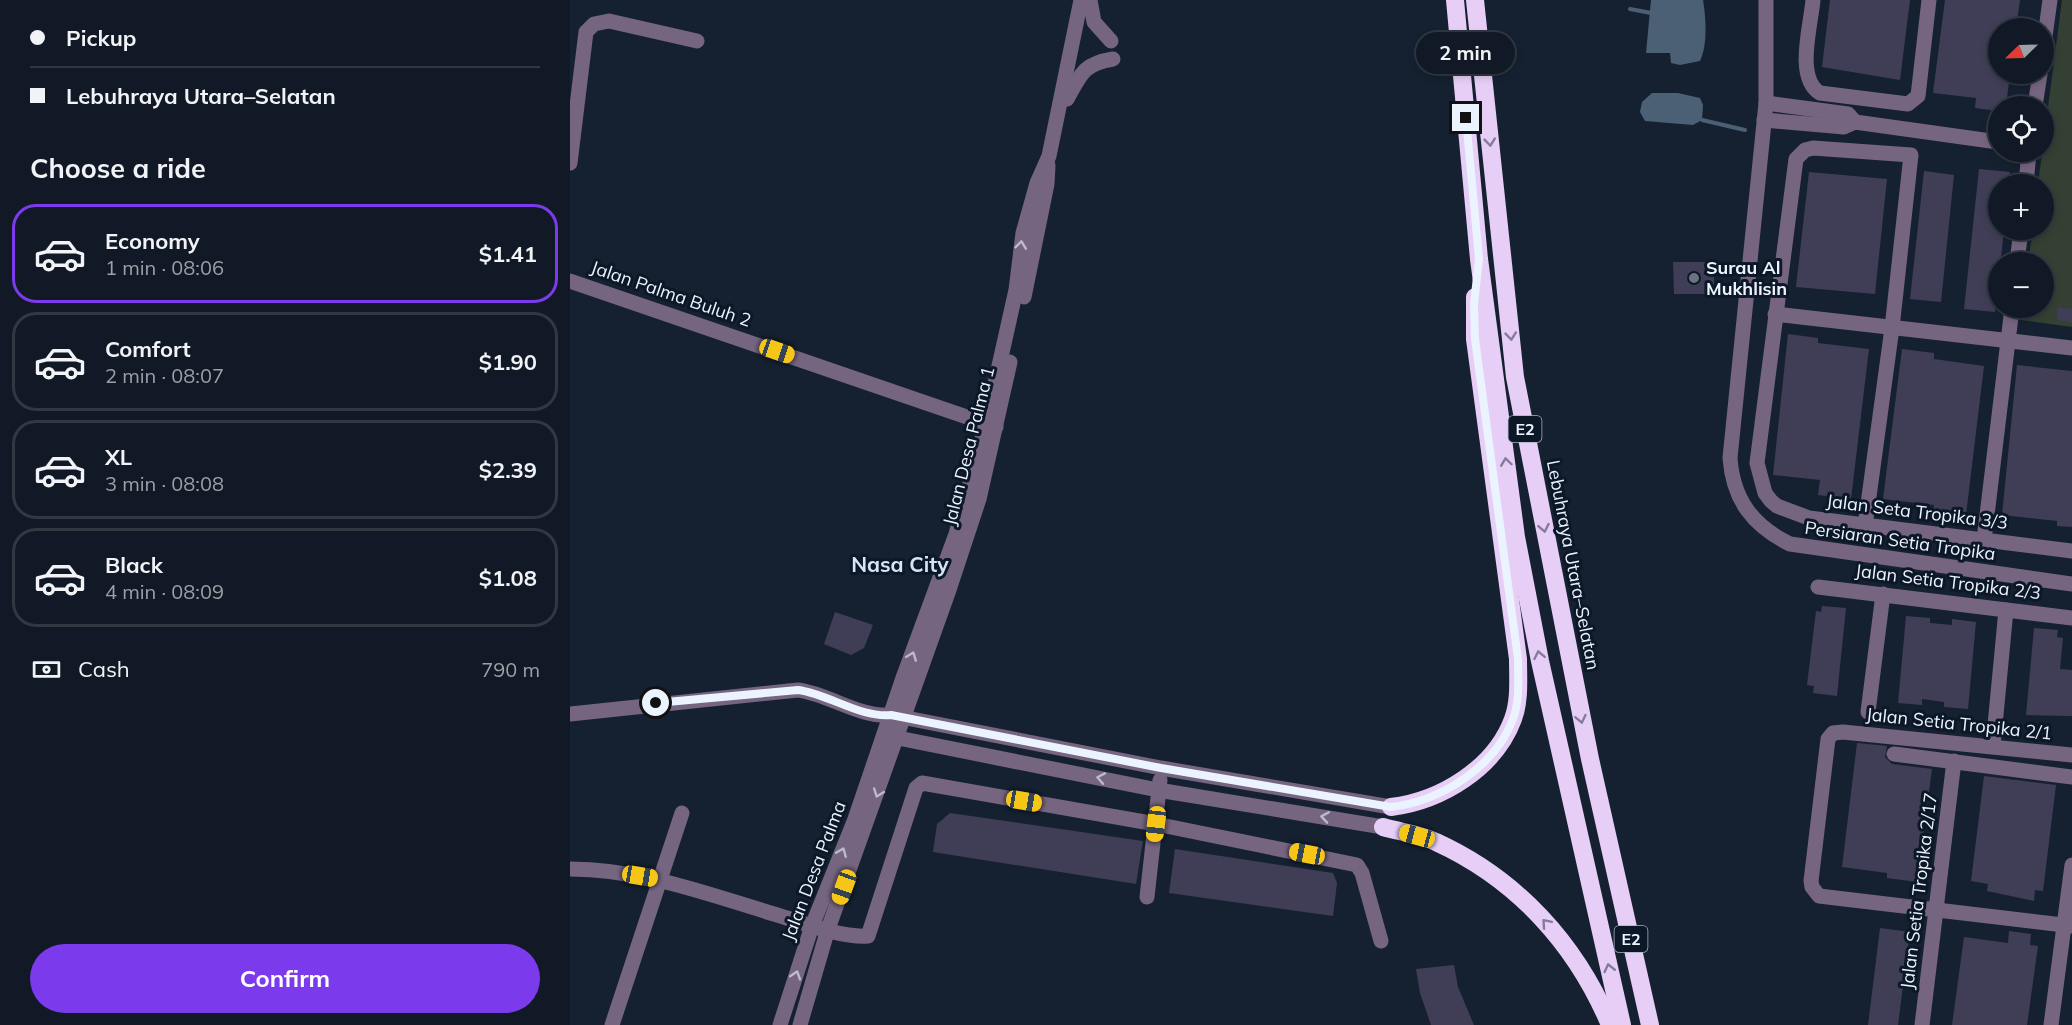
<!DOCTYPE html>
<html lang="en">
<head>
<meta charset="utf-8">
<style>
	:root { --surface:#101925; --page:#1e2632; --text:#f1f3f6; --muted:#9ca0a7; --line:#303842; --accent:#7c3aed }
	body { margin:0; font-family:Mulish,sans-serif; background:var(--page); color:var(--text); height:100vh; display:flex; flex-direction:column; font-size:22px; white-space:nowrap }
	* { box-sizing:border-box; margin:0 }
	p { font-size:20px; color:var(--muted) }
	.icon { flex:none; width:33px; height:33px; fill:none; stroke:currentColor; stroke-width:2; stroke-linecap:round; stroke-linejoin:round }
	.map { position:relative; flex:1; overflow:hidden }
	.drawer { display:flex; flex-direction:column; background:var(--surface); width:570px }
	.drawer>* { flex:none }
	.banner { display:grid; align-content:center; height:132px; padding:0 30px; background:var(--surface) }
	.needle { width:39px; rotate:247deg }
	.tools { position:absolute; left:1418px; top:18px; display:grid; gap:12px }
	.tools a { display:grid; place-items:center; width:66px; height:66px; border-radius:50%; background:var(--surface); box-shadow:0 3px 9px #0003,0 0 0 2px var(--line); font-size:30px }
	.end { position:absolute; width:27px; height:27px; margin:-14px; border:8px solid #ebf3fe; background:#111; box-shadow:0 0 0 3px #111 }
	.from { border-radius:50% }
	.bubble { position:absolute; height:42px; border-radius:21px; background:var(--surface); box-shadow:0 3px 9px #0003,0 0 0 2px var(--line); font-size:20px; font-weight:700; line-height:42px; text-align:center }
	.car { position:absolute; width:18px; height:36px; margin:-18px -9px; border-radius:8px; box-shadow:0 0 4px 2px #0007; background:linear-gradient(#f5c518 24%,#345 0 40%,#f5c518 0 76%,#345 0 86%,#f5c518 0) }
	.banner b { display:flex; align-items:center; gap:21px; height:57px; font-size:22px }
	.banner b+b { border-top:2px solid var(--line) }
	.banner i { width:15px; height:15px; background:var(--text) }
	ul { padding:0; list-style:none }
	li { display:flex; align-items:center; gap:18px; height:99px; margin:0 12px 9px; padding:0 18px; border:3px solid var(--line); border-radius:24px }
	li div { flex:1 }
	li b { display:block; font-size:22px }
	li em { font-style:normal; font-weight:700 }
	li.active { border-color:var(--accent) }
	li>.icon { width:54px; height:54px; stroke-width:1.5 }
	h2 { padding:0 30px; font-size:27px; line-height:72px }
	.pay { display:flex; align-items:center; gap:15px; height:66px; padding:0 30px; font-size:22px }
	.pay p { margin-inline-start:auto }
	.cta { display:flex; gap:12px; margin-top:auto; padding:12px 30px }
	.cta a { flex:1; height:69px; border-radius:36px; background:var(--accent); color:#fff; font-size:24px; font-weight:700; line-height:69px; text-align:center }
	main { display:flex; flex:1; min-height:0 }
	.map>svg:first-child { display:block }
	.green { fill:#334033 }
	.water { fill:#4b6074 }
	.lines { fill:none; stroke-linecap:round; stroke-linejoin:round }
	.stream { stroke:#4b6074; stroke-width:4 }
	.building { fill:#403e56 }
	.minor { stroke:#766580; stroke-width:15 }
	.highway { stroke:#e7cef6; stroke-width:18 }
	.oneway { stroke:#847c99 }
	.oneway2 { stroke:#bcbacc }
	.route { stroke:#ebf3fe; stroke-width:8 }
	.worship-dot { fill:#6b7280; stroke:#0c1827; stroke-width:2 }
	.labels { text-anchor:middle; stroke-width:6; stroke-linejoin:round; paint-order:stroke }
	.shield { fill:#0c1827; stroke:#a8b1be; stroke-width:1.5 }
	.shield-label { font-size:16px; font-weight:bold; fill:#ebf3fe }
	.poi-label { font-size:18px; font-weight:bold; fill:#ebf3fe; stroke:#0c1827; text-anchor:start }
	.street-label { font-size:18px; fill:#ebf3fe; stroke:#0c1827 }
	.quarter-label { font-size:21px; font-weight:bold; fill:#d4e5fa; stroke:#0c1827 }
</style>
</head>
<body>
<main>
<section class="drawer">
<div class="banner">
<b><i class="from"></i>Pickup</b>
<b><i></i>Lebuhraya Utara–Selatan</b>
</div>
<h2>Choose a ride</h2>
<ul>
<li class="active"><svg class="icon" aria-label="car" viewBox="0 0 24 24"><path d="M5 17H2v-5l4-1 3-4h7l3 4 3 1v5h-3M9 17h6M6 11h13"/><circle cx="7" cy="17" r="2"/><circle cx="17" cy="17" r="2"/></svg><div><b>Economy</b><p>1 min · 08:06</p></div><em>$1.41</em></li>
<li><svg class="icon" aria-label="car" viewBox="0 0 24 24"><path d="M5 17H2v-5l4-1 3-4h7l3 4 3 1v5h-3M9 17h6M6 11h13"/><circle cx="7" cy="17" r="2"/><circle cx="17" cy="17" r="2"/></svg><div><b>Comfort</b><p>2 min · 08:07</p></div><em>$1.90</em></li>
<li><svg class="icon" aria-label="car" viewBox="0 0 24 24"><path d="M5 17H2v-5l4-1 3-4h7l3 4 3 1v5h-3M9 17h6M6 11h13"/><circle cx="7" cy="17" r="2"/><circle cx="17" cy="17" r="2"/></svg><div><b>XL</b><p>3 min · 08:08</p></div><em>$2.39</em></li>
<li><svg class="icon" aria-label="car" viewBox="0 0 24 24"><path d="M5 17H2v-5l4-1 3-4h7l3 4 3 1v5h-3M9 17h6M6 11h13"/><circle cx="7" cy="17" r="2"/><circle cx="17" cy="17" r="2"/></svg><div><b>Black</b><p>4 min · 08:09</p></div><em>$1.08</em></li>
</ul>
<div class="pay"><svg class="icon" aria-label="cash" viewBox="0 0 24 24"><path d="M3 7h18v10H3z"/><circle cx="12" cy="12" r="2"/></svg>Cash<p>790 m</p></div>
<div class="cta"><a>Confirm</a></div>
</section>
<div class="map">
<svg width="1502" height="1025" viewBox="0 0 1502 1025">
	<rect width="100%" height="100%" fill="#152131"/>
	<polygon class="green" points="1492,0 1502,0 1502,327 1451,320 1453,308 1473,308 1473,262 1458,262 1463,230 1473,230 1473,184 1468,184"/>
	<g class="water">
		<path d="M1081,0H1133C1136,18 1138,45 1130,61L1110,65L1101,63L1100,53H1076Z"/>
		<polygon points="1082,93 1108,93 1130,98 1133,105 1132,120 1123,125 1075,121 1070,112 1072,102"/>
	</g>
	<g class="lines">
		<g class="stream">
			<polyline points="1060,9 1081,13"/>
			<polyline points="1132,120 1175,130"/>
		</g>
	</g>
	<g class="building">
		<polygon points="1260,0 1340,0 1330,80 1252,67"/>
		<polygon points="1375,0 1450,0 1446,28 1428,28 1428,74 1440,74 1436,106 1428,106 1428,111 1405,108 1406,98 1363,93"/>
		<polygon points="1409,169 1440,172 1438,184 1428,184 1428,230 1434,230 1425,312 1394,309"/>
		<polygon points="1354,171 1384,175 1371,302 1340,299"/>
		<polygon points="1239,172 1317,179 1305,294 1226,287"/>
		<polygon points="1103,262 1144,262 1144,294 1104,294"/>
		<polygon points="1488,307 1502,309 1502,322 1487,320"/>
		<polygon points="1218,334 1248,338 1248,343 1299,349 1281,499 1248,495 1250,480 1203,475"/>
		<polygon points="1332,349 1364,353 1364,359 1414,366 1396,515 1363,511 1364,505 1313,499"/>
		<polygon points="1447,365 1502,371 1502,527 1487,526 1487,521 1432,515"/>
		<polygon points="1252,606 1276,608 1267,696 1243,693 1244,686 1237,685 1246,611 1251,612"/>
		<polygon points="265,612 303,625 294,648 281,655 254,644"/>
		<polygon points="1336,616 1360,618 1360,623 1382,625 1382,619 1406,622 1398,709 1374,707 1374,702 1352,699 1352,705 1328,703"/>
		<polygon points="1464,628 1488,630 1487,637 1493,638 1490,669 1502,670 1502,716 1456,715"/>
		<polygon points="1287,743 1317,746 1315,757 1322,764 1362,769 1347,882 1317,878 1317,873 1272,867"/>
		<polygon points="1414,776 1486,785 1473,891 1465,890 1464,901 1417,891 1418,884 1401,881"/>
		<polygon points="380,813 573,841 566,884 363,852 367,824"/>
		<polygon points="605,849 763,873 767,883 763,916 599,893"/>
		<polygon points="1310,928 1340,932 1328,1025 1298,1025"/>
		<polygon points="1439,931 1461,934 1460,945 1468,946 1457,1025 1382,1025 1394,937 1438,943"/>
		<polygon points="884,965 888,987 904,1025 861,1025 850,993 846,969"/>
	</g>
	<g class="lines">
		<g class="minor">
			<polyline points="520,0 524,22 541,41"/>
			<path d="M1196,0V103L1160,458C1163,500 1183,526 1220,544L1502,584"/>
			<path d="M1243,0C1241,25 1225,78 1250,93L1338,104L1348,96L1359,0"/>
			<polyline points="1473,51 1480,0"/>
			<path d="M497,99C511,74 513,64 543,59"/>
			<polyline points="1196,103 1278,114 1285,122"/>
			<polyline points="1465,106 1470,74"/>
			<polyline points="1194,120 1274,127 1285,122 1428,142"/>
			<polyline points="0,163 16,32 24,24 39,21 127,41"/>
			<polyline points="1456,184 1459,152"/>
			<polyline points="1447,262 1451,230"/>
			<polyline points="0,281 426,427"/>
			<polyline points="454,297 477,184 478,165"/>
			<polyline points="1205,314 1502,348"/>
			<polyline points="1295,526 1322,328 1341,155 1243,148 1235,150 1226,159 1187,463 1195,493 1201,501 1207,506 1239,518 1502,551"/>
			<polyline points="1414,540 1442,308"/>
			<polyline points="1248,587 1502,618"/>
			<polyline points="1298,712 1313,594"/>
			<path d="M0,714L228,690C259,694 290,718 321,715L591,768L821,807"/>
			<polyline points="321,734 328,738 588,790 813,827"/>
			<polyline points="1423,746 1436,610"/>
			<polyline points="1324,754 1502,777"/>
			<polyline points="1502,755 1273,732 1263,733 1258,739 1241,881 1242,887 1249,896 1502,926"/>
			<path d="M0,869C71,869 138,894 204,914C231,922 271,938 298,936L346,788L352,783L586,824L787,865L792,873L811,941"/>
			<polyline points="577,897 590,780"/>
			<polyline points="42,1025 112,813"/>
			<polyline points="210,1025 242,926 285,819 334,675 386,534 416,424 446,290 453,233 467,183 479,156 511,0"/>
			<polyline points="230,1025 258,929 379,590 409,499 440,362"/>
			<polyline points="1352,1025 1384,761"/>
			<polyline points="1481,1025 1502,865"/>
		</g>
		<g class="highway">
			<polyline points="885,0 909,259 946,537 970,661 1052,1025"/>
			<polyline points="905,0 945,377 1020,759 1080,1025"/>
			<path d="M821,807C871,801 925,768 943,719C950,701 948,678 948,659L905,339V297"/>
			<path d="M813,827C830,832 850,834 866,842C947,879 1006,944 1040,1025"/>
		</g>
	</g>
	<defs><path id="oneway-chevron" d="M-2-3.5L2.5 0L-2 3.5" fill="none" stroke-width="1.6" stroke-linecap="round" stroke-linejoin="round" transform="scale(1.5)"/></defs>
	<g class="oneway">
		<use href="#oneway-chevron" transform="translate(920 142) rotate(84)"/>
		<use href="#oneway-chevron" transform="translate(941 336) rotate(84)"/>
		<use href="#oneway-chevron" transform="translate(936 462) rotate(-98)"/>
		<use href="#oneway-chevron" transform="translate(974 528) rotate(79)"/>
		<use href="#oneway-chevron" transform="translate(969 655) rotate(-101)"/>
		<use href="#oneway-chevron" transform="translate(1011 719) rotate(78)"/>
		<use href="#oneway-chevron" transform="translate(976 923) rotate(-131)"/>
		<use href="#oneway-chevron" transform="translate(1039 968) rotate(-103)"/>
	</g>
	<g class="oneway2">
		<use href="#oneway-chevron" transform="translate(451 245) rotate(-83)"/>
		<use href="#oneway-chevron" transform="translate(342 656) rotate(-69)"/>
		<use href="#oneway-chevron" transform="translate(531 778) rotate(-169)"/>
		<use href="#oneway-chevron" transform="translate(308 793) rotate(110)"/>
		<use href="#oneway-chevron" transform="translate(755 817) rotate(-171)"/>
		<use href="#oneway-chevron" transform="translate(272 852) rotate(-68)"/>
		<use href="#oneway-chevron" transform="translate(226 975) rotate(-72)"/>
	</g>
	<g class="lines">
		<path class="route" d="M86,703L228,690C259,694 290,718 321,715L591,768L821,807C871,801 925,767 943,719C950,701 948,679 948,659L905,339L904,304L909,259L896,118"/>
	</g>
	<circle class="worship-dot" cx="1124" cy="278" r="6"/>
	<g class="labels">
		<g class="shield">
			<rect x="938.5" y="416" width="33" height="26" rx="4.5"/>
			<rect x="1044.5" y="926" width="33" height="26" rx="4.5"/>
		</g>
		<g class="shield-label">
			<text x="955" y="435">E2</text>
			<text x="1061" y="945">E2</text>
		</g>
		<g class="poi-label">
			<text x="1136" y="274">Surau Al<tspan x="1136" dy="21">Mukhlisin</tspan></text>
		</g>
		<g class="street-label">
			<text transform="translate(101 294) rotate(19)" y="6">Jalan Palma Buluh 2</text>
			<text transform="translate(399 446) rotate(-76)" y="6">Jalan Desa Palma 1</text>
			<text transform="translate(1347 512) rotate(7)" y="6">Jalan Seta Tropika 3/3</text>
			<text transform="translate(1330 541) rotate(8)" y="6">Persiaran Setia Tropika</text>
			<text transform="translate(1003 565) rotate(79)" y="6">Lebuhraya Utara–Selatan</text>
			<text transform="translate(1378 582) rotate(7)" y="6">Jalan Setia Tropika 2/3</text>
			<text transform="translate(1389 724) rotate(6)" y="6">Jalan Setia Tropika 2/1</text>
			<text transform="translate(244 871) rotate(-69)" y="6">Jalan Desa Palma</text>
			<text transform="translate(1349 891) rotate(-83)" y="6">Jalan Setia Tropika 2/17</text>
		</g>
		<g class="quarter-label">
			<text x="330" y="572">Nasa City</text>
		</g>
	</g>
</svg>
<div class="tools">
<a><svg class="needle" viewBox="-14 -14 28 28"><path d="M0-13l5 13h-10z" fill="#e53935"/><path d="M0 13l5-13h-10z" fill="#9ca0a7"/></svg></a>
<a><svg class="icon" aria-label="locate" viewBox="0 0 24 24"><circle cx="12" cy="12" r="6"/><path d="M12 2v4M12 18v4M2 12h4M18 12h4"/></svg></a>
<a>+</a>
<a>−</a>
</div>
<i class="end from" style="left:86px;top:703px"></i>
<i class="end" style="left:896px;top:118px"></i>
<div class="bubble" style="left:846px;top:32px;width:99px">2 min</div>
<i class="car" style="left:207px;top:351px;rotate:109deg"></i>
<i class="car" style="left:454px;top:801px;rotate:100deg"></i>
<i class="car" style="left:586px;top:824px;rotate:187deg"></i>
<i class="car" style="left:847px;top:836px;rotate:285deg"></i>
<i class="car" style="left:737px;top:854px;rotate:281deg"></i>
<i class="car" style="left:70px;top:876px;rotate:100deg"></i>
<i class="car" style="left:274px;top:887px;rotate:200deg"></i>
</div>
</main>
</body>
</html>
